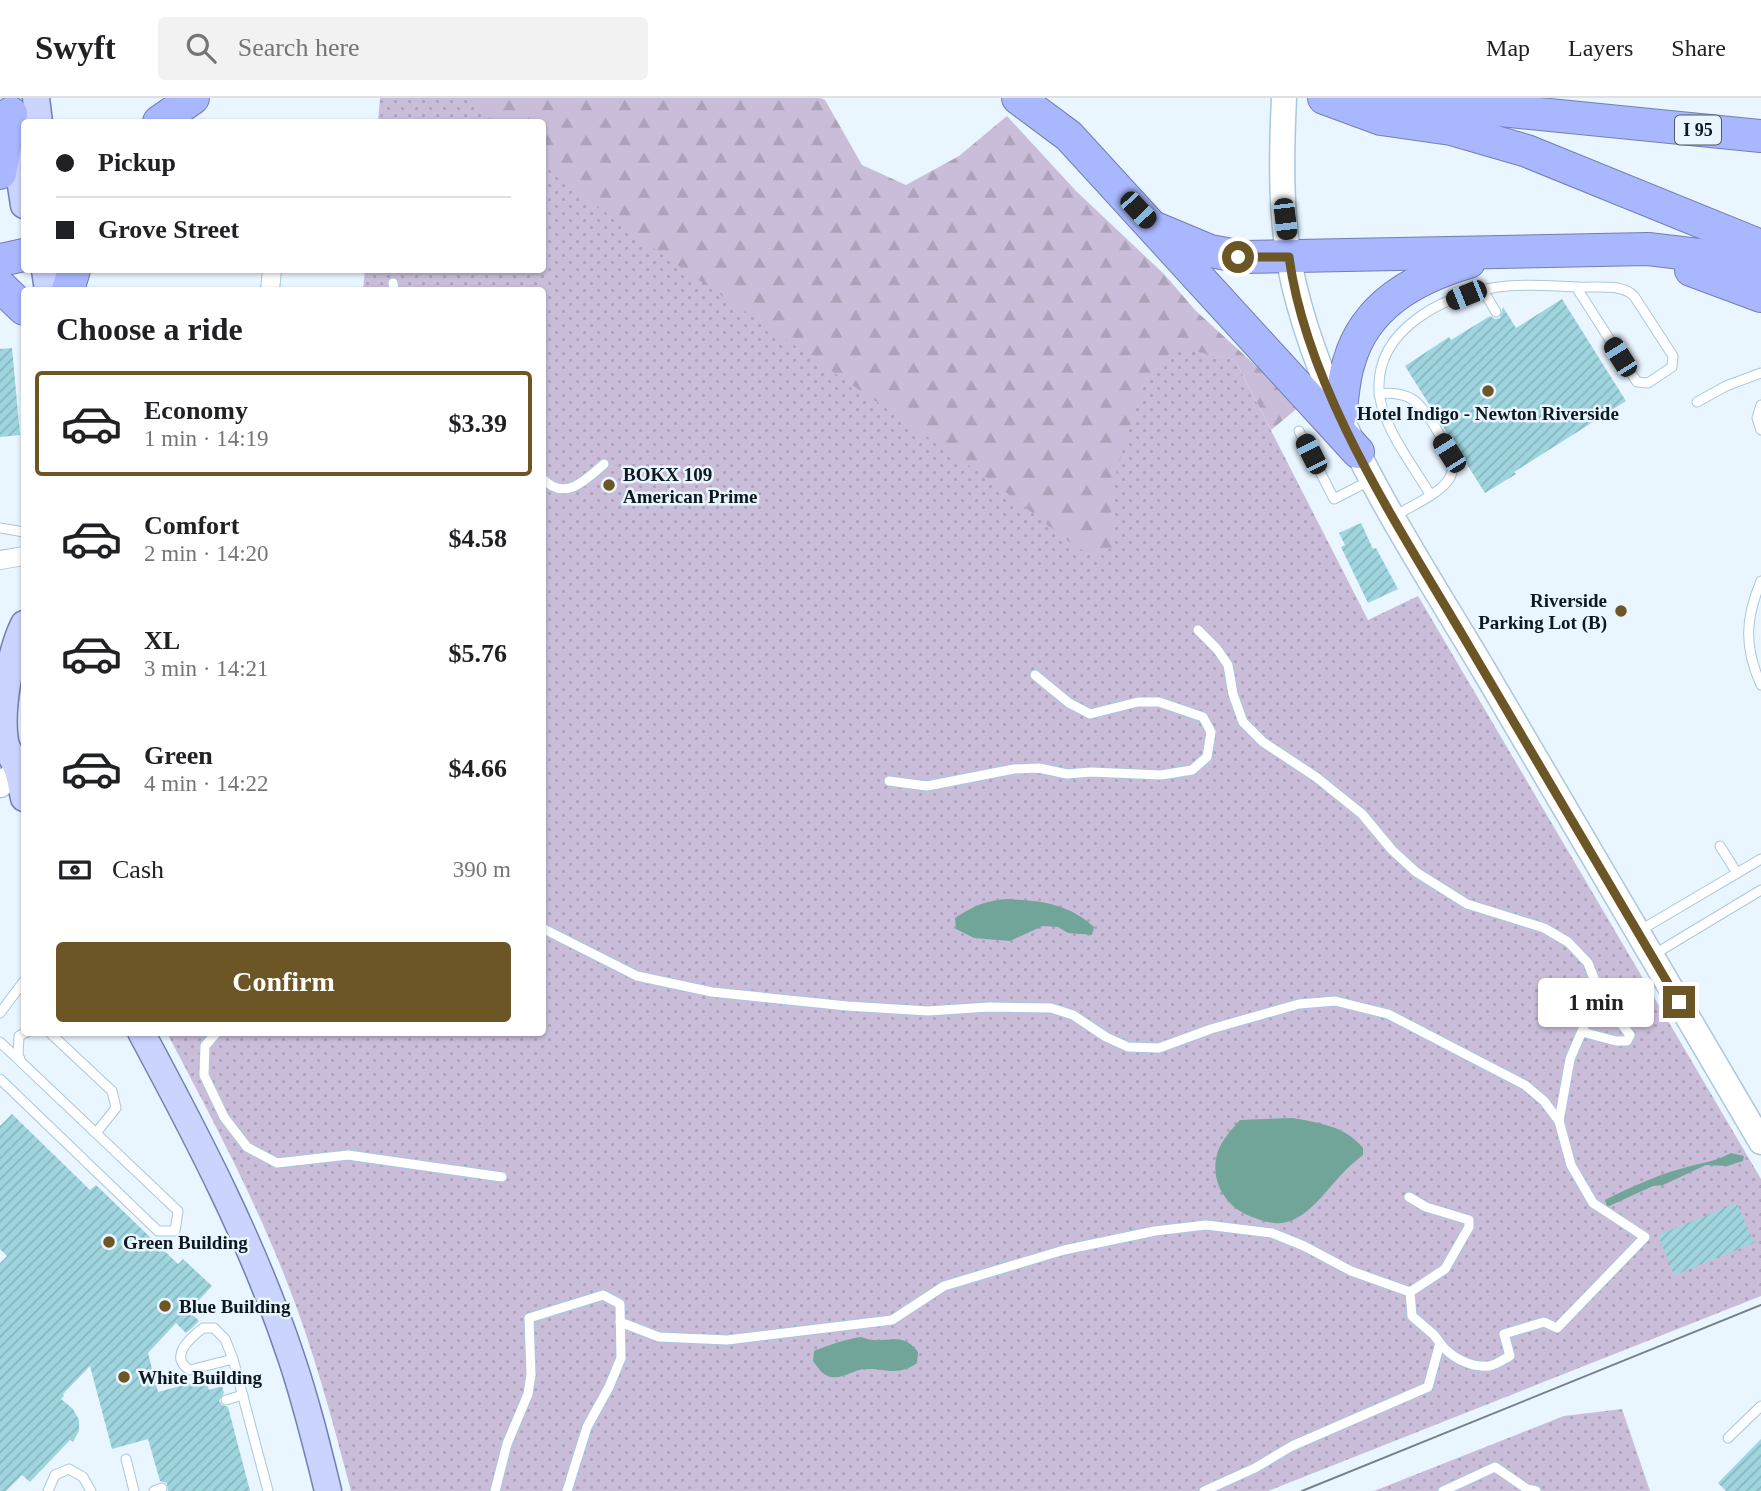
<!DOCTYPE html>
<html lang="en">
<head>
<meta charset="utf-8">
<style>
	:root { --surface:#fff; --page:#f2f2f2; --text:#202124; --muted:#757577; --line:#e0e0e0; --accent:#6c5625 }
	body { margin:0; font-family:"Times New Roman",serif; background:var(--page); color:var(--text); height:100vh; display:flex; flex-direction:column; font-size:26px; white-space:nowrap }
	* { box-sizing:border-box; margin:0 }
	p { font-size:23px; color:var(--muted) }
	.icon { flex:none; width:38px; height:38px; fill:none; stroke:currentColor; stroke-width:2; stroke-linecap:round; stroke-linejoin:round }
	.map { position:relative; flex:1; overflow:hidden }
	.side { position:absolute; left:21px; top:189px; width:525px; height:749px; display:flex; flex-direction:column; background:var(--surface); border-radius:7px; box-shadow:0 2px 5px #0004 }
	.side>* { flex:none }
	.guide { position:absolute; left:21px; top:21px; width:525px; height:154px; border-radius:7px; box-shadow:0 2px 5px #0004; display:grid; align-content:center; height:154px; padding:0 35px; background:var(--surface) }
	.end { position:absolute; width:32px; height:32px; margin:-16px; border:9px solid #6c5625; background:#fff; box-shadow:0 0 0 4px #fff }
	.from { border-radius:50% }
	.bubble { position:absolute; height:49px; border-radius:7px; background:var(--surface); box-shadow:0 2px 5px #0004; font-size:23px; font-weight:700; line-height:49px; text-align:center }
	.car { position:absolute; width:21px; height:42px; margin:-21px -10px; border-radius:9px; box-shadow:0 0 5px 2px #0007; background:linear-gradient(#222 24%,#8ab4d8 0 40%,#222 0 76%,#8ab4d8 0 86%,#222 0) }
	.guide b { display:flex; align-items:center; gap:24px; height:66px; font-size:26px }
	.guide b+b { border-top:2px solid var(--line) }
	.guide i { width:18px; height:18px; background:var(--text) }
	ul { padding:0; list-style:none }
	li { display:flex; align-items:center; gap:21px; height:105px; margin:0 14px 10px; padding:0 21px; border:4px solid transparent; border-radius:7px }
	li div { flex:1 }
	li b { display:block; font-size:26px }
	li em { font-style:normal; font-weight:700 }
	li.selected { border-color:var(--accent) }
	li>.icon { width:63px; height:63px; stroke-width:1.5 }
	h2 { padding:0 35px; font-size:32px; line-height:84px }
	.pay { display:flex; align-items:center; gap:18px; height:77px; padding:0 35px; font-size:26px }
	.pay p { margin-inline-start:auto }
	.cta { display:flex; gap:14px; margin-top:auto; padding:14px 35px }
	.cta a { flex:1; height:80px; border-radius:7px; background:var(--accent); color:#fff; font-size:28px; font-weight:700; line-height:80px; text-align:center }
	header { display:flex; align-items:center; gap:42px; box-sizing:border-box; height:98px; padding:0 35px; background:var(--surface); border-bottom:2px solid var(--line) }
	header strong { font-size:33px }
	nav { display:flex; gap:38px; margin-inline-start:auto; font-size:24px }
	.search { width:490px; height:63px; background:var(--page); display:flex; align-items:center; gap:18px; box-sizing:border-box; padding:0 24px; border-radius:7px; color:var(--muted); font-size:26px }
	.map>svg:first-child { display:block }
	.green { fill:url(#green-dots) }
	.forest { fill:url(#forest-firs) }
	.water { fill:#71a59a }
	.building { fill:url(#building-hatch) }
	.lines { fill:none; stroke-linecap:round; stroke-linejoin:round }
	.lane-casing { stroke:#a9c7df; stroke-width:11 }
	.street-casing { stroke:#a9c7df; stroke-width:20 }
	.secondary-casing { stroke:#a9c7df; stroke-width:27 }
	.primary-casing { stroke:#727fb0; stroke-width:29 }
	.highway-casing { stroke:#727fb0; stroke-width:34 }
	.lane { stroke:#fff; stroke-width:9 }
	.street { stroke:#fff; stroke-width:18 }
	.secondary { stroke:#fff; stroke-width:24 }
	.primary { stroke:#cbd4fe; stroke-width:26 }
	.highway { stroke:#a8b7fe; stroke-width:32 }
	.tram { stroke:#76818a; stroke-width:2 }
	.route { stroke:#6c5625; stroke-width:9 }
	.poi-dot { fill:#6c5625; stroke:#e9f5ff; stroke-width:2.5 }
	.labels { text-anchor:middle; stroke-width:5; stroke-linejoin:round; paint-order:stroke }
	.shield { fill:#e9f5ff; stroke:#4f5a63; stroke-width:2 }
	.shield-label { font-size:18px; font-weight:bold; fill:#0d1820 }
	.poi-label { font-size:19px; font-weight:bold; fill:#0d1820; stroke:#e9f5ff; text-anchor:start }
</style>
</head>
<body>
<header>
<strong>Swyft</strong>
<div class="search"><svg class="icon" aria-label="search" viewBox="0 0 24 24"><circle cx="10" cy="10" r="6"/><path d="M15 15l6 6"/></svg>Search here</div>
<nav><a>Map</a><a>Layers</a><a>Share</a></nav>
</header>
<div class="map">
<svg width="1761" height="1393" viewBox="0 0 1761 1393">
	<defs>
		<pattern id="green-dots" width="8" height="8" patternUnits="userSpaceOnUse" patternTransform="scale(1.75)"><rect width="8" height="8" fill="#cabdd9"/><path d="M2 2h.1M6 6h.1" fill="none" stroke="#aca2ba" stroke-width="1.8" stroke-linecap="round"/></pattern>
		<pattern id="forest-firs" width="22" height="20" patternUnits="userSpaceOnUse" patternTransform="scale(1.75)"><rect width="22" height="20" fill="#cabdd9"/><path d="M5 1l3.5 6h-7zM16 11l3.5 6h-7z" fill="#aca2ba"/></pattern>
		<pattern id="building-hatch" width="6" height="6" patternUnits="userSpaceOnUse" patternTransform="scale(1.75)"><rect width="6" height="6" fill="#9fd5df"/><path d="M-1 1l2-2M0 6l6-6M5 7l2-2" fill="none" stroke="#88b6bf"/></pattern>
	</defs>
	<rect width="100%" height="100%" fill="#e9f5ff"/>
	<g class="green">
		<path d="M380,0H595L1175,248L1235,262L1368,522L1418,498L1761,1081V1198L1268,1393H351C332,1321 313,1249 285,1179C252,1095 209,1015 167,935L542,934V192H363L365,172H542V24H378Z"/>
		<polygon points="1622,1311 1650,1393 1374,1393 1564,1318"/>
	</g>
	<polygon class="forest" points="469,0 820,0 825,2 862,67 906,87 959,58 1007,18 1076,93 1165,177 1195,212 1300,308 1271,332 1235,262 1175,249 1142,289 1111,392 1112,450 1095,457 1077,450 993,384 661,156 543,67 542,24 488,24"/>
	<g class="water">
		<path d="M1006,801C1041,803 1067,805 1094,829L1092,837L1068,835L1058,829L1043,828L1010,843L974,840L956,831L955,820C974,808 984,803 1006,801Z"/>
		<path d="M1293,1020C1320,1025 1345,1028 1363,1050V1057C1356,1063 1349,1068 1343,1075C1327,1091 1310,1118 1287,1124C1276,1127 1265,1124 1255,1120C1227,1112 1208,1083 1218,1053C1222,1042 1232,1031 1240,1022Z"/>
		<path d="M1731,1055L1744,1058L1743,1063L1727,1068L1706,1067L1663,1087L1653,1088L1607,1109L1605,1102C1629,1090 1655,1078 1680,1071C1699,1065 1715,1064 1731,1055Z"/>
		<path d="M861,1239C885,1249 900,1230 918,1254L917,1265C897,1279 887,1270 865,1271C851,1272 841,1283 828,1278C822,1276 817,1269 813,1263L814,1253C829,1247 846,1241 861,1239Z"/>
	</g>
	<g class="building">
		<polygon points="1562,201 1626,303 1514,374 1516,376 1485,395 1405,268 1449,239 1451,242 1490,218 1495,221 1500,220 1503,209 1516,230"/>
		<polygon points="12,250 20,337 0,339 0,251"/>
		<polygon points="1361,425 1373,451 1376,450 1398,491 1368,505 1341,449 1345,447 1339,435"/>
		<polygon points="12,1016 90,1092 96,1087 178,1166 183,1161 212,1188 189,1213 199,1223 192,1230 186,1235 176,1225 148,1255 158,1294 206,1281 209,1292 222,1288 224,1295 219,1303 222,1307 228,1309 250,1393 168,1393 167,1385 160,1383 148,1341 112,1351 90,1268 63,1296 64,1298 61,1301 73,1311 79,1322 79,1333 73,1344 70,1342 30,1384 22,1377 6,1393 0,1393 0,1165 7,1158 0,1151 0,1028"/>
		<polygon points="1737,1105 1754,1145 1674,1177 1658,1137"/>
		<polygon points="1761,1341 1761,1393 1726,1393 1718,1385"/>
	</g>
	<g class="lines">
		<defs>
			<g id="lane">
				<polyline points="393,185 394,192"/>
				<polyline points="1483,192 1496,214"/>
				<path d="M1379,296C1391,294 1407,296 1416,304C1426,312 1447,347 1451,360C1453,367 1453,375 1449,381C1441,395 1408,410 1394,418"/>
				<polyline points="1697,304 1726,288 1761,275"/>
				<polyline points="1761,307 1757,320 1761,332"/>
				<polyline points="1299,333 1334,401 1371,382"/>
				<path d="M542,380C565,405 586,381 604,366"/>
				<path d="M1430,396C1412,366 1380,326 1379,291C1377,232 1441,199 1492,190C1520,185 1550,188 1578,189C1595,190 1622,185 1634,198L1673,258L1672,269L1648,285L1637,284L1576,189"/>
				<polyline points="0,430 24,434"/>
				<path d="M1761,483C1745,521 1744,549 1761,587"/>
				<polyline points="1198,532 1217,551 1228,567 1233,596 1243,624 1263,644 1316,679 1362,716 1392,752 1416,774 1467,806 1544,830 1568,844 1588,865 1595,883 1591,912 1570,961 1559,1023"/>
				<polyline points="889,683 927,688 1014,671 1039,670 1067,676 1091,674 1161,677 1192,672 1207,659 1211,634 1203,619 1159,604 1138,604 1090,616 1069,605 1035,577"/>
				<polyline points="1720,748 1737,775"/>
				<path d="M542,830L637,878L712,894L847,908L928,913L989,909L1051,910L1073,917L1106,939L1128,949L1159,950L1211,931L1299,906L1335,903L1388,916L1525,987L1544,1003L1559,1023L1571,1067L1593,1105L1645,1139L1557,1230L1544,1224L1504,1236L1510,1258C1504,1261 1496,1267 1489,1268C1471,1270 1450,1259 1440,1245"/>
				<polyline points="1639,833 1761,761"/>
				<polyline points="1653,857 1761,792"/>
				<polyline points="0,915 24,883"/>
				<polyline points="49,934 112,993 116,1010 96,1035"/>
				<polyline points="217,934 205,948 204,977 224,1019 247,1049 277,1065 348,1057 502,1079"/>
				<polyline points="1582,934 1616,943 1627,943 1630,937 1609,909 1596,885"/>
				<polyline points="0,944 178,1113 175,1133 158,1133 0,981"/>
				<polyline points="20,961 18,957 19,938 27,934"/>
				<polyline points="1409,1099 1426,1109 1469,1122 1469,1129 1445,1171 1410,1194"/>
				<polyline points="620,1224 659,1239 727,1242 892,1222 944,1188 1064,1152 1155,1133 1206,1127 1272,1135 1304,1148 1351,1173 1410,1194 1412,1218 1434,1237 1440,1245 1428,1289 1292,1348 1255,1370 1204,1393"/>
				<path d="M233,1261L190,1272C168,1259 190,1240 203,1230H214L225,1241L233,1261L268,1393"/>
				<polyline points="226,1302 243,1297"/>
				<polyline points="1728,1340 1761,1308"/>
				<polyline points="126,1361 134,1393"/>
				<polyline points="48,1393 55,1377 69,1371 83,1379 91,1393"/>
				<polyline points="154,1393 162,1390"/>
				<polyline points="495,1393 507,1346 528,1296 531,1277 529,1220 603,1197 620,1206 621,1260 609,1289 587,1329 567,1393"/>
				<polyline points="1443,1393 1495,1369 1527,1391 1536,1393"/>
			</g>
			<g id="street">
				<polyline points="270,192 272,172"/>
				<polyline points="0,462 24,458"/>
			</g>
			<g id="secondary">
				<path d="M1284,0C1281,62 1280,126 1294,187C1328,328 1412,451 1485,574C1577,731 1669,887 1761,1044"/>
				<polyline points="0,687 18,673"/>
			</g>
			<g id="primary">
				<polyline points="36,0 39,24"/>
				<polyline points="12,29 24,107"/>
				<polyline points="45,172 48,192"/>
				<path d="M24,526C10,554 0,613 5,643C7,654 15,663 18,673C21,682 22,691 24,700"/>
				<path d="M141,934C198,1040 253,1145 291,1259C306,1303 317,1348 328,1393"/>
			</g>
			<g id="highway">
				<polyline points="1018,0 1069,38 1358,354"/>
				<polyline points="1324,0 1381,21 1451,31 1527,53 1761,148"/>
				<polyline points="1379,0 1761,38"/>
				<polyline points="159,24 193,0"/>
				<polyline points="0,75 11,15"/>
				<polyline points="1155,130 1210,153 1243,159 1648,151 1707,158 1761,172"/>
				<polyline points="0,162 24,157"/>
				<polyline points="1691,172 1761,198"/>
				<polyline points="0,188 24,211"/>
				<polyline points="68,192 74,172"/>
				<path d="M1340,318C1343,300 1343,281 1349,264C1365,207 1415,180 1469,164"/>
			</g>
		</defs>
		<use href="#lane" class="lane-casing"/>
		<use href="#street" class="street-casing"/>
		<use href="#secondary" class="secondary-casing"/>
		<use href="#primary" class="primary-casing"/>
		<use href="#highway" class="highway-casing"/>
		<use href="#lane" class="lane"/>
		<use href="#street" class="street"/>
		<use href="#secondary" class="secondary"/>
		<use href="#primary" class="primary"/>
		<use href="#highway" class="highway"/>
		<polyline class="tram" points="1302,1393 1761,1207"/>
	</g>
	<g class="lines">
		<path class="route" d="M1238,159H1289C1307,292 1399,429 1466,543C1537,663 1608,784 1679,904"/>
	</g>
	<g class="poi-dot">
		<circle cx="1488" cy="293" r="7"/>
		<circle cx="609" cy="387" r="7"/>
		<circle cx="1621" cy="513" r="7"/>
		<circle cx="109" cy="1144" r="7"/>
		<circle cx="165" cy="1208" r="7"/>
		<circle cx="124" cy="1279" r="7"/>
	</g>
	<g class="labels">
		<rect class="shield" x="1675" y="17.5" width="46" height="29" rx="5"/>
		<g class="shield-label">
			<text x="1698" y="38">I 95</text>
		</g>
		<g class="poi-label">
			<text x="1488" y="322" text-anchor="middle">Hotel Indigo - Newton Riverside</text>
			<text x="623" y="383">BOKX 109<tspan x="623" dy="22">American Prime</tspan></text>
			<text x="1607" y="509" text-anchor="end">Riverside<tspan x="1607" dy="22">Parking Lot (B)</tspan></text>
			<text x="123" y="1151">Green Building</text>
			<text x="179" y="1215">Blue Building</text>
			<text x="138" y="1286">White Building</text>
		</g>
	</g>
</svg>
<i class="end from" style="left:1238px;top:159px"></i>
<i class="end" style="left:1679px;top:904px"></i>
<div class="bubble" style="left:1538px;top:880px;width:116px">1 min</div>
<i class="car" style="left:1138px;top:112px;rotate:137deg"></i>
<i class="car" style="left:1285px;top:121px;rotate:173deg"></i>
<i class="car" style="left:1466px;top:197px;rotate:248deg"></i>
<i class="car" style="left:1620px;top:259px;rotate:328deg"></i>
<i class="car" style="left:1449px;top:355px;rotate:328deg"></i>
<i class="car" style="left:1311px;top:356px;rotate:333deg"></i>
<div class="guide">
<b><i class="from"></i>Pickup</b>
<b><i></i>Grove Street</b>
</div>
<section class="side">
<h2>Choose a ride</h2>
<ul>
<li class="selected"><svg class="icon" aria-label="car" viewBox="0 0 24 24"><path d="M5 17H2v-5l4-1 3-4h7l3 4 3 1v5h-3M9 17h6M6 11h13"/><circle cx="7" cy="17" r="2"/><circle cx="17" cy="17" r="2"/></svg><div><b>Economy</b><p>1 min · 14:19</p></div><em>$3.39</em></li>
<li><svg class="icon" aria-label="car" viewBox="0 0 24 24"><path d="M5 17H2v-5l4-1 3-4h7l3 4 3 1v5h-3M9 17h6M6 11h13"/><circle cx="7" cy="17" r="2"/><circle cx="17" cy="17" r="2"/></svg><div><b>Comfort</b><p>2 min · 14:20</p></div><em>$4.58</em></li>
<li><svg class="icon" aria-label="car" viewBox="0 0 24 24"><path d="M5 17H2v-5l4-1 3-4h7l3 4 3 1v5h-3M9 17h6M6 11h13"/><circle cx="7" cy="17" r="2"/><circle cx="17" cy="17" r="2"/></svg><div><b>XL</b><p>3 min · 14:21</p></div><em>$5.76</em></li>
<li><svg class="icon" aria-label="car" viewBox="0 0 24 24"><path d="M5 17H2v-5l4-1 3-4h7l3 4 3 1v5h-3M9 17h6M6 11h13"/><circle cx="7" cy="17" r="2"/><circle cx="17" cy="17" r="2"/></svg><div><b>Green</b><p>4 min · 14:22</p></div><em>$4.66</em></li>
</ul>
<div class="pay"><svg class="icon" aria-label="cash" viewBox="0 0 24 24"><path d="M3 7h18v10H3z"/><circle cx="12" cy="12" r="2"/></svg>Cash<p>390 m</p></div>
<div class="cta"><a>Confirm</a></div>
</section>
</div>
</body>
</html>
